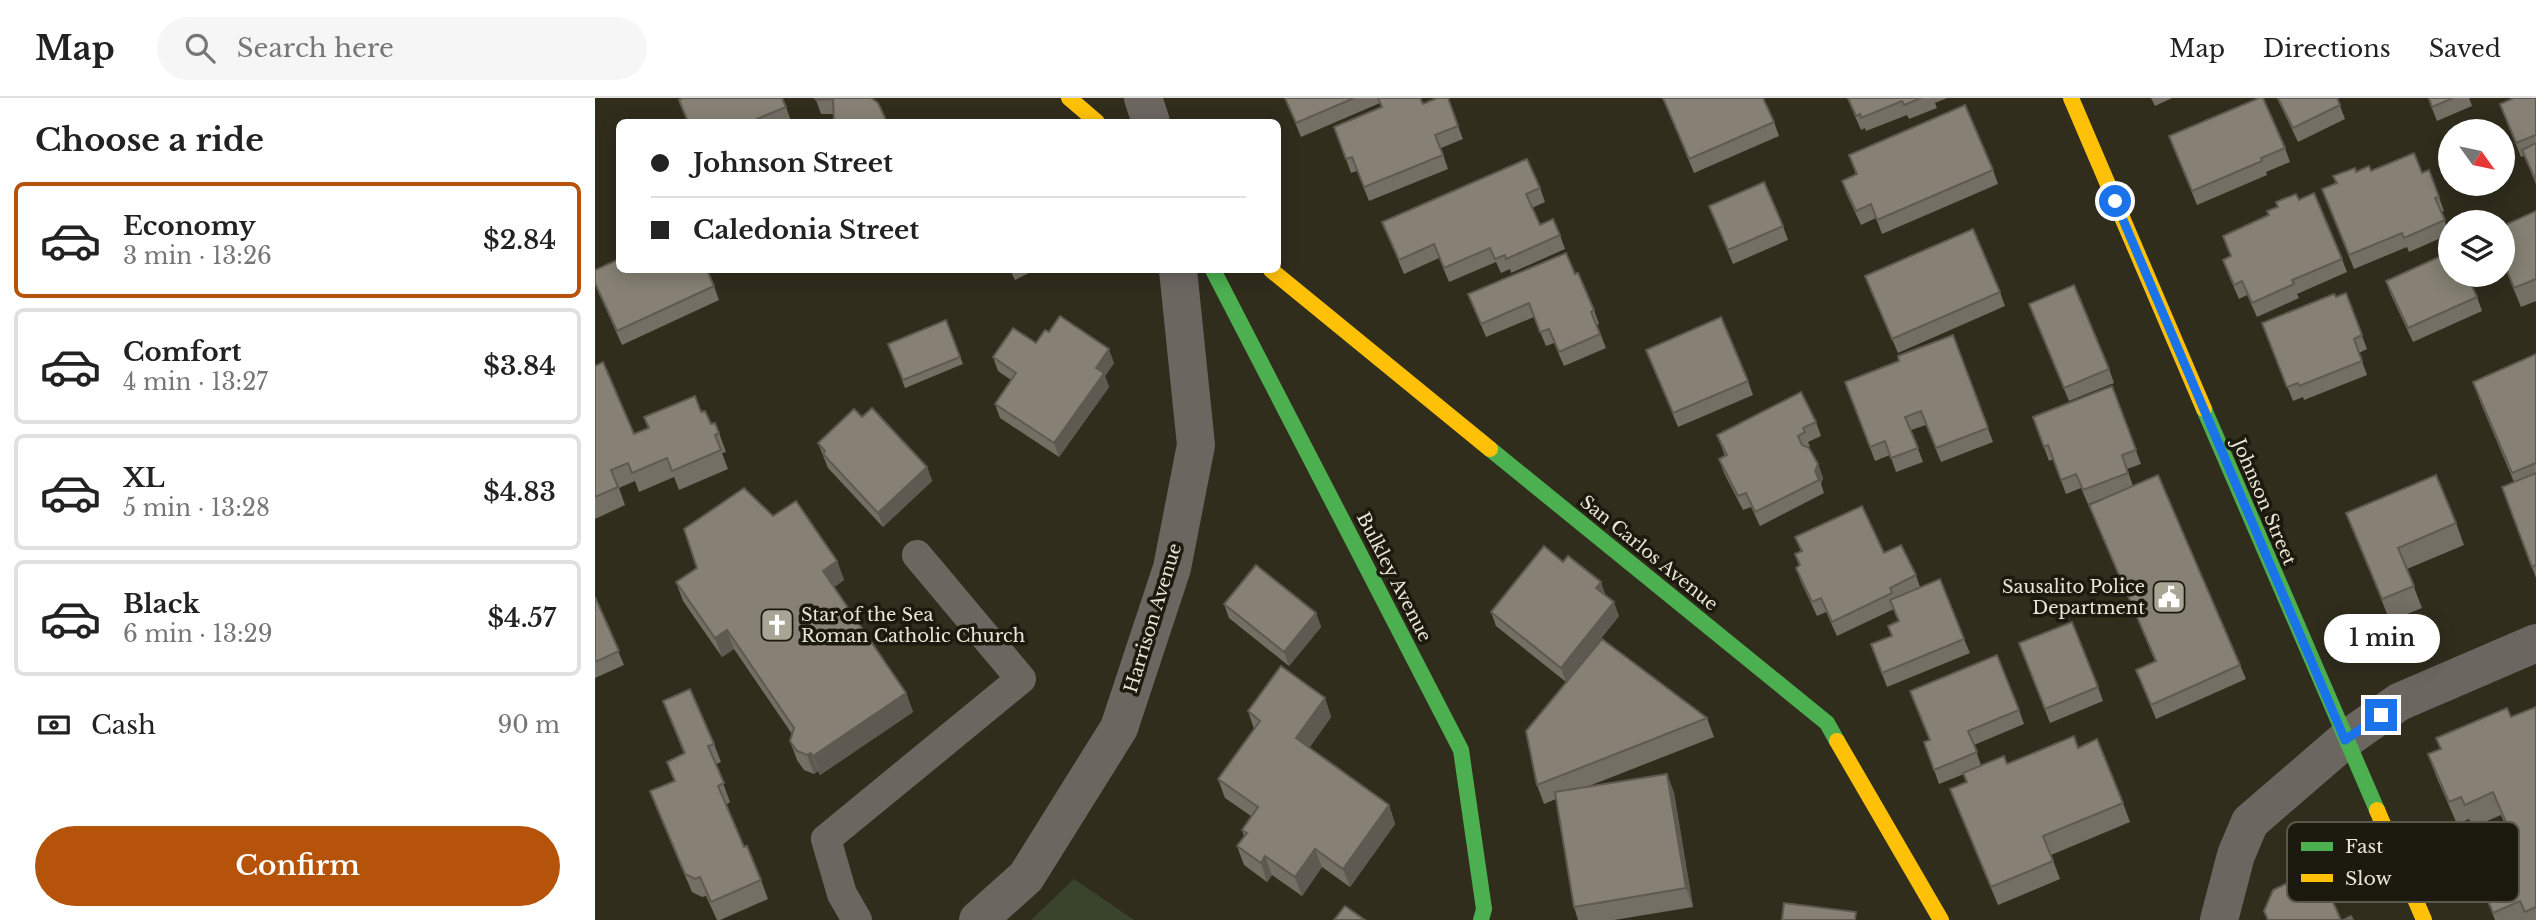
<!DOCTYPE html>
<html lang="en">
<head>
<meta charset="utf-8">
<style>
	:root { --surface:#fff; --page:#f6f6f6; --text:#222; --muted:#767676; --line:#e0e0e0; --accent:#b45309 }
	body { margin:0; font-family:"Libre Baskerville",serif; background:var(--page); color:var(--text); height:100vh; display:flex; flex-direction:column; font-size:26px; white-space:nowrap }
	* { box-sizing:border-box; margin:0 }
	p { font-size:23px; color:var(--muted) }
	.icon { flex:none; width:38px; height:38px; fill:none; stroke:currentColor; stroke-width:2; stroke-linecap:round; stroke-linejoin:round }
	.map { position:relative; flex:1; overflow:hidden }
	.side { display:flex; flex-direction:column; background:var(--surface); width:595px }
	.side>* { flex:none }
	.hud { position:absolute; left:21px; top:21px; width:665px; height:154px; border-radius:10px; box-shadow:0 4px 18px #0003; display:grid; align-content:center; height:154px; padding:0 35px; background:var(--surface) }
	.needle { width:46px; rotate:123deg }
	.tools { position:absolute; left:1843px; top:21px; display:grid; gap:14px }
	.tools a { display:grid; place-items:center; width:77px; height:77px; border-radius:50%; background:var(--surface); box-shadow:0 4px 18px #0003; font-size:35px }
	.end { position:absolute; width:32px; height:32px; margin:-16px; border:9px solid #1a73e8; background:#fff; box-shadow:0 0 0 4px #fff }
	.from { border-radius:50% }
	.bubble { position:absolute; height:49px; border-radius:24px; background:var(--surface); box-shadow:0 4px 18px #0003; font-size:23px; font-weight:600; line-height:49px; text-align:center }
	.hud b { display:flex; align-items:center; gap:24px; height:66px; font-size:26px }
	.hud b+b { border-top:2px solid var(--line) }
	.hud i { width:18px; height:18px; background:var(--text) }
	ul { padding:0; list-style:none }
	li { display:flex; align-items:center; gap:21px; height:116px; margin:0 14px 10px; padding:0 21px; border:4px solid var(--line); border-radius:10px }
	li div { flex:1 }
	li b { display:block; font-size:26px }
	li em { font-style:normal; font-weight:600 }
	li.selected { border-color:var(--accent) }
	li>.icon { width:63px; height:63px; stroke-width:1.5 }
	h2 { padding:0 35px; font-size:32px; line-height:84px }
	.pay { display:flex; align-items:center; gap:18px; height:77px; padding:0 35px; font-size:26px }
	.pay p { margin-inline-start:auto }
	.cta { display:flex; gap:14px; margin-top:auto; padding:14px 35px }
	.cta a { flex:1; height:80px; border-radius:42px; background:var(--accent); color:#fff; font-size:28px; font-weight:600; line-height:80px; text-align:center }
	header { display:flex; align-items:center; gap:42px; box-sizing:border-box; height:98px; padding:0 35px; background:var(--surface); border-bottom:2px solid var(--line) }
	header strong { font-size:33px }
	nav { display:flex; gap:38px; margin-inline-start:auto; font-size:24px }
	.search { width:490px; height:63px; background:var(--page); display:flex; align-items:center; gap:18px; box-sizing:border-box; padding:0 24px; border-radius:38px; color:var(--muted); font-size:26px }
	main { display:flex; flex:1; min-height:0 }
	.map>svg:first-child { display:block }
	.green { fill:#3a432b }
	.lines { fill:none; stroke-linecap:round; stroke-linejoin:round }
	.lane { stroke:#6c6661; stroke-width:30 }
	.street { stroke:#6c6661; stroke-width:38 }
	.fast { stroke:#4caf50; stroke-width:16 }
	.slow { stroke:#ffc107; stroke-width:16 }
	.wall { fill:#736f64 }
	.shaded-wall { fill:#5e5a51 }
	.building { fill:#868174; stroke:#5e5a51; stroke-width:2 }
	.route { stroke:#1a73e8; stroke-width:9 }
	.labels { text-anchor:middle; stroke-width:7; stroke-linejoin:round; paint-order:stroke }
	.street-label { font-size:18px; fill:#e8e5d4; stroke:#1c1a0e }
	.poi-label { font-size:18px; fill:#e8e5d4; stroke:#1c1a0e; text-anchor:end }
	.key { fill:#1c1a0e; stroke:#595749; stroke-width:2 }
	.key-label { font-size:19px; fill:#e8e5d4 }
</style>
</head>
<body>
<header>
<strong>Map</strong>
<div class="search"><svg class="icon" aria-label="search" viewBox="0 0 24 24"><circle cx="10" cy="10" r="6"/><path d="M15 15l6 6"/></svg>Search here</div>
<nav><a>Map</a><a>Directions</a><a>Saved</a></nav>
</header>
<main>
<section class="side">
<h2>Choose a ride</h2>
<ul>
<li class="selected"><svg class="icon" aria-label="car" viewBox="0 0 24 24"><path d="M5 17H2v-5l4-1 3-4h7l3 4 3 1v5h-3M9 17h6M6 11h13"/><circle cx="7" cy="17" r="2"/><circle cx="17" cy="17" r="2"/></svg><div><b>Economy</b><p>3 min · 13:26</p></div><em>$2.84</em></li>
<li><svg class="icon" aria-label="car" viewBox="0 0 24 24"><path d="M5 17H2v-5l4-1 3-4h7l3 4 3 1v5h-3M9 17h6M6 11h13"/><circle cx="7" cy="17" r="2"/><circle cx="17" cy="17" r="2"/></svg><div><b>Comfort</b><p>4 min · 13:27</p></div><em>$3.84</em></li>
<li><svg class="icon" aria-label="car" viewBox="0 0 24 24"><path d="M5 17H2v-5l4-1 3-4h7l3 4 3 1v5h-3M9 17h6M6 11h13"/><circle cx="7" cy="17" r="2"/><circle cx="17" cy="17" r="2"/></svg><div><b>XL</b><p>5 min · 13:28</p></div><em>$4.83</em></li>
<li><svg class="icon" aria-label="car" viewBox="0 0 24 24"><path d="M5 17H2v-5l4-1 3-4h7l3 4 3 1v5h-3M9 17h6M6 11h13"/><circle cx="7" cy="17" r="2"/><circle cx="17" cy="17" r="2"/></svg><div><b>Black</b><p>6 min · 13:29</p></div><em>$4.57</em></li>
</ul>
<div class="pay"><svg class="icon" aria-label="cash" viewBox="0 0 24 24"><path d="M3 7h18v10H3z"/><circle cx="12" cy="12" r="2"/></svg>Cash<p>90 m</p></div>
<div class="cta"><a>Confirm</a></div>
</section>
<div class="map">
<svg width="1941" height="822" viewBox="0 0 1941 822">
	<rect width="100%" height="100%" fill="#302d1d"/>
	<polygon class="green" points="479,781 539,822 436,822"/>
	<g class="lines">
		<polyline class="lane" points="262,822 247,796 231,741 426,581 322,457"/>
		<g class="street">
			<polyline points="548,0 556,24"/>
			<polyline points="383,822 431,779 524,630 577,470 601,347 583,172"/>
			<polyline points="1624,822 1641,757 1655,724 1750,642 1804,604 1941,545"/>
		</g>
		<g class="fast">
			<polyline points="618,172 866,652 889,811 886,822"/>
			<polyline points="1609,311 1782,712"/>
			<polyline points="895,351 1232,625 1242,643"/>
		</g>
		<g class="slow">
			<polyline points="474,0 502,24"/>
			<polyline points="1476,0 1609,311"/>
			<polyline points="676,172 895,351"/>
			<polyline points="1242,643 1346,822"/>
			<polyline points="1782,712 1829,822"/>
		</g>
	</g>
	<g class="wall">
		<polygon points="276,0 238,16 226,16 221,2"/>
		<polygon points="690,0 825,0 828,6 863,28 868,41 846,50 853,71 774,103 762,73 756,75 739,29 786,9 785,5 706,39"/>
		<polygon points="1068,0 1179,24 1184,38 1099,75"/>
		<polygon points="1252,0 1352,0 1340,5 1342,10 1314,21 1312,17 1271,33 1270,30 1266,32"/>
		<polygon points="1556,0 1577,0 1560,8"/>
		<polygon points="1682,0 1742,0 1750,21 1703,44"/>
		<polygon points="1833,0 1874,0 1877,8 1842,23"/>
		<polygon points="1941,0 1941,86 1929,58 1926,59 1905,6"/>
		<polygon points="84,2 191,9 196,23 193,24 92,24"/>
		<polygon points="1574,38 1690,50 1695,64 1671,74 1672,77 1602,107"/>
		<polygon points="1254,57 1398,72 1403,86 1287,136 1281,120 1266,127 1252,97 1247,83 1261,77"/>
		<polygon points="1834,72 1849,113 1846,114 1855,136 1814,154 1812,149 1759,171 1727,91 1741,85 1738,78 1761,74 1776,73 1827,75"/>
		<polygon points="945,90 950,104 937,110 945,127 965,137 970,151 916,175 915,171 906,175 901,164 854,184 844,160 809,176 787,124"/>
		<polygon points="1704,102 1747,161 1752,174 1702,196 1704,200 1662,219 1652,197 1644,201 1633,176 1628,162 1636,159 1628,138"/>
		<polygon points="1114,108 1188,128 1193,142 1138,166"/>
		<polygon points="1941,113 1941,203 1926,209 1908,165 1908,128"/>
		<polygon points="0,172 119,188 124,202 27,247 1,189"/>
		<polygon points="415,172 440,172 420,182"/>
		<polygon points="980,176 999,212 1004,226 1002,227 1011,250 969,268 959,245 951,248 939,219 891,239 873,196"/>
		<polygon points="1270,178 1405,194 1410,208 1303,255"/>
		<polygon points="1791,183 1882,199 1887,213 1818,244 1796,197"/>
		<polygon points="1751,195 1772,251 1764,255 1772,277 1709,302 1708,299 1698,303 1667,225"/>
		<polygon points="1434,206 1514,271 1519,285 1474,303"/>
		<polygon points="351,222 368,266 310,290 293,246"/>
		<polygon points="454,234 519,265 510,278 514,289 464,359 405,320 400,306 416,282 403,273 398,259 441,245"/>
		<polygon points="1358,237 1398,344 1346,364 1331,327 1316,332 1328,364 1301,374 1295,357 1280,363 1250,284 1304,263"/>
		<polygon points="1051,252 1153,283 1158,297 1083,329"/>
		<polygon points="1941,256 1941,480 1907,389 1919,384 1886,306 1878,284"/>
		<polygon points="0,268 39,336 53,330 49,319 106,314 124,335 131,354 127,355 133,371 84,392 79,379 44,394 40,383 24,390 30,407 0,421"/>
		<polygon points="1517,288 1546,366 1532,371 1538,388 1645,567 1651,581 1561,621 1541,572 1560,563 1494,407 1525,394 1493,406 1486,390 1471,396 1458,361 1454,363 1438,319"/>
		<polygon points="1221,324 1226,338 1213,344 1215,348 1213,349 1223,366 1228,380 1226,386 1229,395 1165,428 1156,409 1148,412 1129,375 1124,361 1130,358 1122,337"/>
		<polygon points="223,345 332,369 337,383 288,429 233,370"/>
		<polygon points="1751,415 1861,425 1869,447 1812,471 1827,510 1795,523"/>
		<polygon points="178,418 242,463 249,482 239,489 311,595 318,614 225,677 223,673 219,676 209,672 202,662 195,643 197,636 139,551 127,559 88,503 81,484"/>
		<polygon points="1200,439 1289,455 1321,477 1325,489 1369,541 1375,555 1292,589 1276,546 1296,538 1304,524 1299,511 1242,538 1231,514 1222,518 1206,484 1201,470 1204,468 1200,456 1206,453"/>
		<polygon points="1011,497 1024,518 971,584 901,528 896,514"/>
		<polygon points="0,499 29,567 0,580"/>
		<polygon points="629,506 721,515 726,529 694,568 634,520"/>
		<polygon points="1424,545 1503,589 1508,603 1455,625"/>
		<polygon points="730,600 736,619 714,650 794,707 800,726 755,789 727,769 707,798 677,777 672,784 649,767 642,748 649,738 647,732 656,718 630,700 623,681 659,631 653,613"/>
		<polygon points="68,603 119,646 126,664 121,666 135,704 131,707 149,749 166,782 173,801 125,822 122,822 111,798 107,799 97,794 62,712 55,693 79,683 72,664 89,656"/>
		<polygon points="1941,609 1941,822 1900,822 1879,771 1871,749 1912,731 1906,717 1878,729 1874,721 1862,726 1841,678 1833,656 1845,651 1841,640 1916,619"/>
		<polygon points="1424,612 1429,626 1379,647 1386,667 1412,666 1483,650 1528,705 1535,724 1456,757 1465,781 1403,807 1355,691 1372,684 1369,676 1344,686 1329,644"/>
		<polygon points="1112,620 1119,639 994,688 1072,676 1079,695 1098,809 1019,822 983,822 979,809 961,701 949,706 942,687"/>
	</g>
	<g class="shaded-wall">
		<polygon points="514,251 519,265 510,278 514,289 464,359 459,345 501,270"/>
		<polygon points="1223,366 1228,380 1226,386 1220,373"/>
		<polygon points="332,369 337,383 288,429 283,415"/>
		<polygon points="242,463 249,482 235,492 228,473"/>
		<polygon points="1006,484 1011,498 1001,490"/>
		<polygon points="1019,504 1024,518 971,584 966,570"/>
		<polygon points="721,515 726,529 694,568 689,554"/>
		<polygon points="132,532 139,551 127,559 120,540"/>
		<polygon points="311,595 318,614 225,677 218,658"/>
		<polygon points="730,600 736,619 708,659 701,640"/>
		<polygon points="216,655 223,673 219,676 212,657"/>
		<polygon points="1072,676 1079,695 1098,809 1091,790"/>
		<polygon points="794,707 800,726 755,789 748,771"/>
		<polygon points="720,751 727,769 707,798 700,779"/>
		<polygon points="670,758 677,777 672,784 666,765"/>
	</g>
	<g class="building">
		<polygon points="88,0 187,0 191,9 162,21 164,24 93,24 84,2"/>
		<polygon points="220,0 276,0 283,5 292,24 239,24 238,1 221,2"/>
		<polygon points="690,0 759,0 701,25"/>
		<polygon points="783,0 825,0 828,6 842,0 853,0 863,28 840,37 848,57 769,89 757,59 751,61 739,29 787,9"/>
		<polygon points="1068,0 1168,0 1179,24 1094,61"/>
		<polygon points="1253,0 1326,0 1309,7 1307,3 1266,20 1265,16 1261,18"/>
		<polygon points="1664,0 1668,0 1690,50 1666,60 1667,63 1597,93 1574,38"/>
		<polygon points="1683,0 1742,0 1745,7 1698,30"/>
		<polygon points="1834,0 1858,0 1837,9"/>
		<polygon points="1919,0 1941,0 1941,37 1921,45 1905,6"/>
		<polygon points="1370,7 1398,72 1282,122 1276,106 1261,113 1247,83 1262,76 1254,57"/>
		<polygon points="1941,45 1941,83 1927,52"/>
		<polygon points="1819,55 1827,75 1834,72 1844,99 1840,100 1850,122 1809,140 1807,135 1754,157 1727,91 1742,85 1738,78 1760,70 1761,74 1774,68 1776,73"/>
		<polygon points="932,61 945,90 931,96 945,127 958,121 965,137 911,161 910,157 900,161 895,150 849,170 839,146 804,162 787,124"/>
		<polygon points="1169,84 1188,128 1133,152 1114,108"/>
		<polygon points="1719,95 1747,161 1697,182 1699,186 1657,205 1647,183 1639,187 1628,162 1636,158 1628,138 1674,117 1672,113 1683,109 1681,104 1701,96 1704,102"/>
		<polygon points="1941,113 1941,181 1919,190 1908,163 1908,128"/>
		<polygon points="1378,131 1405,194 1297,241 1270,178"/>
		<polygon points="1855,154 1855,177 1872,177 1882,199 1813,230 1791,183"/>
		<polygon points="971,155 980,176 983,175 999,212 996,214 1005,236 964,254 954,231 945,234 934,205 886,226 873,196"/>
		<polygon points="24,161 24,172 112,172 119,188 22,233 0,185 0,172"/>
		<polygon points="1479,187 1514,271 1469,290 1434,206"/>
		<polygon points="1751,195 1767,237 1759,241 1767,263 1704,288 1703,285 1692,289 1667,225 1739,196 1741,199"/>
		<polygon points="465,218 514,251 501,270 509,275 459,345 400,306 421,275 398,259 418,230 441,245 450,232 454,234"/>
		<polygon points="1126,219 1153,283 1078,315 1051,252"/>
		<polygon points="351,222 365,259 308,282 293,246"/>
		<polygon points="1358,237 1393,330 1341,350 1326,313 1310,319 1323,350 1296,360 1290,343 1275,349 1250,284 1304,263 1303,258"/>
		<polygon points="1941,256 1941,365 1917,375 1878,284"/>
		<polygon points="8,264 39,336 54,330 49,319 100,298 106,314 110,313 116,326 120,325 124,335 120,337 126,352 77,373 72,360 37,375 33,365 16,372 23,389 0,399 0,268"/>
		<polygon points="1517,288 1541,352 1527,357 1533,375 1488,392 1481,376 1466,382 1453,347 1449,349 1438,319"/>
		<polygon points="1206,294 1221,324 1208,330 1210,334 1203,338 1207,347 1214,350 1223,366 1220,373 1224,382 1160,414 1151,395 1143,398 1124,361 1132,357 1122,337"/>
		<polygon points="277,310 332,369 283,415 228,356 230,353 223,345 259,311 267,319"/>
		<polygon points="1941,375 1941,467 1937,469 1907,389"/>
		<polygon points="1563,377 1645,567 1556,607 1541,572 1561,563 1494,407"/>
		<polygon points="1841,377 1861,425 1803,450 1819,488 1787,501 1751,415"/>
		<polygon points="149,390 178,418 201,403 242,463 228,473 311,595 218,658 216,655 212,657 202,653 195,643 199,630 132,532 120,540 81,484 102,470 89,431"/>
		<polygon points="1267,408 1289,455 1306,447 1321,477 1295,490 1297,495 1237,524 1226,500 1217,504 1201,470 1205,467 1200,456 1207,453 1200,439"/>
		<polygon points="949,448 968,464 973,458 1006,484 1001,490 1019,504 966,570 896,514"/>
		<polygon points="661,467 721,515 689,554 629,506"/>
		<polygon points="1345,481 1369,541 1287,575 1276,546 1297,538 1293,528 1304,523 1295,502"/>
		<polygon points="0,499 24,553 0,564"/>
		<polygon points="1477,524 1503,589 1450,611 1424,545"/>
		<polygon points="1007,541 1112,620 942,687 931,633"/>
		<polygon points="1402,557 1424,612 1373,633 1382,654 1339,672 1329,644 1335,642 1315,593"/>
		<polygon points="686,568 730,600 701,640 794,707 748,771 720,751 700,779 670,758 666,765 642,748 652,735 647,732 663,709 623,681 665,623 653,613"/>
		<polygon points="95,591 119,646 113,648 129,685 123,688 149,749 152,748 166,782 116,804 105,779 100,781 90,776 55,693 80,683 72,664 90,655 68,603"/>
		<polygon points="1941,609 1941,809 1930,814 1925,803 1898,815 1871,749 1914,731 1898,694 1870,707 1866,699 1854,704 1833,656 1846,651 1841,640 1912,610 1916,619"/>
		<polygon points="1479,638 1483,650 1502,641 1528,705 1448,738 1458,763 1396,789 1355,691 1372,684 1368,675 1409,658 1412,666"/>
		<polygon points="1072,676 1091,790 979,809 960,694"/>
		<polygon points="1703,780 1732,791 1746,822 1673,822 1669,813 1678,792"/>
		<polygon points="1189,805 1261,814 1260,822 1187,822"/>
		<polygon points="750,808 770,822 739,822"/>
		<polygon points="1756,818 1758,822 1748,822"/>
	</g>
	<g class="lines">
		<polyline class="route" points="1520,103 1750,642 1786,617"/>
	</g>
	<defs>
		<symbol id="civic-square" viewBox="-11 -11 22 22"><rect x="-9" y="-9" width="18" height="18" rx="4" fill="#a8a594" stroke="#1c1a0e"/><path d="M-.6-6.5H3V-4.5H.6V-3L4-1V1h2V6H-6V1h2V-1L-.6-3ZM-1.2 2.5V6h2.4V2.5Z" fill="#fff"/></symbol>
		<symbol id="church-square" viewBox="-11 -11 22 22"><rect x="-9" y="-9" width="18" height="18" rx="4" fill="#a8a594" stroke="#1c1a0e"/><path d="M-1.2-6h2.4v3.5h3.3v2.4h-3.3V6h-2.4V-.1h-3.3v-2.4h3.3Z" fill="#fff"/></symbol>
	</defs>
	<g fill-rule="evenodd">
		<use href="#civic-square" x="1555" y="480" width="38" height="38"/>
		<use href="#church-square" x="163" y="508" width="38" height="38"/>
	</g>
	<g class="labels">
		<g class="street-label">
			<text transform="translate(1669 404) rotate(67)" y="6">Johnson Street</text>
			<text transform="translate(1054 455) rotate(39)" y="6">San Carlos Avenue</text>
			<text transform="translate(799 479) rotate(63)" y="6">Bulkley Avenue</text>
			<text transform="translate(558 520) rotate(-73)" y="6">Harrison Avenue</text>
		</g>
		<g class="poi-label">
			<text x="1550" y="495">Sausalito Police<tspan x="1550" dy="21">Department</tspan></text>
			<text x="206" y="523" text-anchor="start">Star of the Sea<tspan x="206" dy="21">Roman Catholic Church</tspan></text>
		</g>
	</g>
	<rect x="1692" y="724" width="232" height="80" rx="10" class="key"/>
	<rect x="1706" y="744" width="32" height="9" fill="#4caf50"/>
	<rect x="1706" y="776" width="32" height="8" fill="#ffc107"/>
	<g class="key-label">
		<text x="1750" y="755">Fast</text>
		<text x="1750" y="787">Slow</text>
	</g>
</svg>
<div class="tools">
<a><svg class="needle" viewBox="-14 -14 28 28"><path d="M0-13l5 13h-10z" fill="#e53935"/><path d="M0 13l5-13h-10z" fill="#767676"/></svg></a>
<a><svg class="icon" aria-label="layers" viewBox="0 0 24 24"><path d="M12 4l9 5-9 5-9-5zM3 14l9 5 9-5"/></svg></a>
</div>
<i class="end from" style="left:1520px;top:103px"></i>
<i class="end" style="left:1786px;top:617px"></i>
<div class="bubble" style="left:1729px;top:516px;width:116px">1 min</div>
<div class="hud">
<b><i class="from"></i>Johnson Street</b>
<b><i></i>Caledonia Street</b>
</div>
</div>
</main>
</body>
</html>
